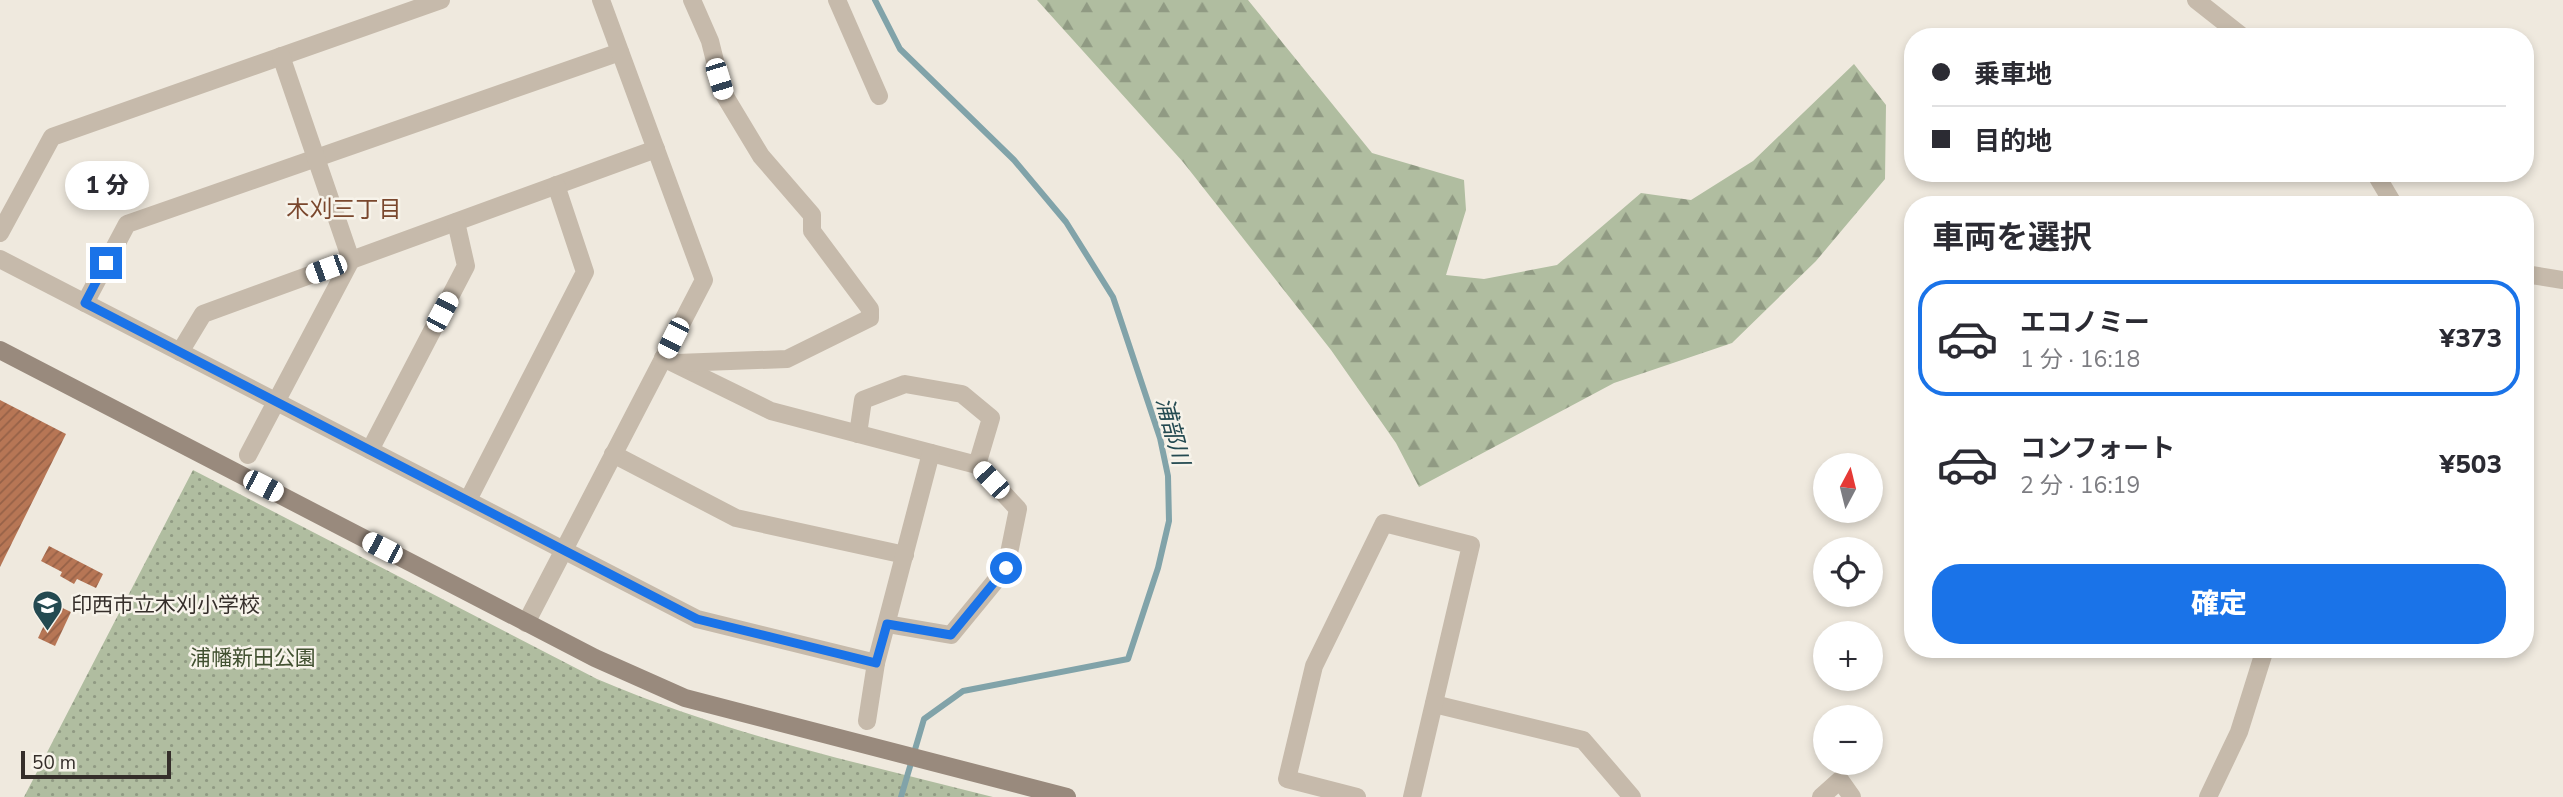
<!DOCTYPE html>
<html lang="ja">
<head>
<meta charset="utf-8">
<style>
	:root { --surface:#fff; --page:#f7f7f7; --text:#2b2b33; --muted:#7c7c81; --line:#e1e1e2; --accent:#1a73e8 }
	body { margin:0; font-family:"Nunito Sans","Noto Sans JP",sans-serif; background:var(--page); color:var(--text); height:100vh; display:flex; flex-direction:column; font-size:26px; white-space:nowrap }
	* { box-sizing:border-box; margin:0 }
	p { font-size:23px; color:var(--muted) }
	.icon { flex:none; width:38px; height:38px; fill:none; stroke:currentColor; stroke-width:2; stroke-linecap:round; stroke-linejoin:round }
	.map { position:relative; flex:1; overflow:hidden }
	.side { position:absolute; left:1904px; top:196px; width:630px; height:462px; display:flex; flex-direction:column; background:var(--surface); border-radius:28px; box-shadow:0 4px 10px #0003 }
	.side>* { flex:none }
	.banner { position:absolute; left:1904px; top:28px; width:630px; height:154px; border-radius:28px; box-shadow:0 4px 10px #0003; display:grid; align-content:center; height:154px; padding:0 28px; background:var(--surface) }
	.needle { width:46px; rotate:7deg }
	.tools { position:absolute; left:1813px; top:453px; display:grid; gap:14px }
	.tools a { display:grid; place-items:center; width:70px; height:70px; border-radius:50%; background:var(--surface); box-shadow:0 4px 10px #0003; font-size:35px }
	.scale { position:absolute; left:21px; bottom:18px; width:150px; box-sizing:border-box; padding-left:7px; border:4px solid #352e2a; border-top:0; font-size:19px; line-height:24px; white-space:nowrap; color:#352e2a; -webkit-text-stroke:5px #f7f3ea; paint-order:stroke }
	.end { position:absolute; width:32px; height:32px; margin:-16px; border:9px solid #1a73e8; background:#fff; box-shadow:0 0 0 4px #fff }
	.from { border-radius:50% }
	.bubble { position:absolute; height:49px; border-radius:24px; background:var(--surface); box-shadow:0 4px 10px #0003; font-size:23px; font-weight:800; line-height:49px; text-align:center }
	.car { position:absolute; width:21px; height:42px; margin:-21px -10px; border-radius:9px; box-shadow:0 0 5px 2px #0007; background:linear-gradient(#fff 24%,#345 0 40%,#fff 0 76%,#345 0 86%,#fff 0) }
	.banner b { display:flex; align-items:center; gap:24px; height:66px; font-size:26px }
	.banner b+b { border-top:2px solid var(--line) }
	.banner i { width:18px; height:18px; background:var(--text) }
	ul { padding:0; list-style:none }
	li { display:flex; align-items:center; gap:21px; height:116px; margin:0 14px 10px; padding:0 14px; border:4px solid transparent; border-radius:28px }
	li div { flex:1 }
	li b { display:block; font-size:26px }
	li em { font-style:normal; font-weight:800 }
	li.selected { border-color:var(--accent) }
	li>.icon { width:63px; height:63px; stroke-width:1.5 }
	h2 { padding:0 28px; font-size:32px; line-height:84px }
	.button { display:flex; gap:14px; margin-top:auto; padding:14px 28px }
	.button a { flex:1; height:80px; border-radius:28px; background:var(--accent); color:#fff; font-size:28px; font-weight:800; line-height:80px; text-align:center }
	.map>svg:first-child { display:block }
	.forest { fill:url(#forest-firs) }
	.park { fill:url(#park-dots) }
	.lines { fill:none; stroke-linecap:round; stroke-linejoin:round }
	.stream { stroke:#81a3a9; stroke-width:6 }
	.building { fill:url(#building-hatch) }
	.street { stroke:#c6baab; stroke-width:18 }
	.secondary { stroke:#998a7d; stroke-width:18 }
	.route { stroke:#1a73e8; stroke-width:9 }
	.labels { text-anchor:middle; stroke-width:5; stroke-linejoin:round; paint-order:stroke }
	.poi-label { font-size:21px; fill:#352e2a; stroke:#f7f3ea; text-anchor:start }
	.park-label { font-size:21px; fill:#415030; stroke:#f7f3ea }
	.neighbourhood-label { font-size:23px; fill:#7a472d; stroke:#f7f3ea }
	.water-label { font-size:23px; font-style:italic; fill:#244a51; stroke:#f7f3ea }
</style>
</head>
<body>
<div class="map">
<svg width="2563" height="797" viewBox="0 0 2563 797">
	<defs>
		<pattern id="forest-firs" width="22" height="20" patternUnits="userSpaceOnUse" patternTransform="scale(1.75)"><rect width="22" height="20" fill="#b0bda0"/><path d="M5 1l3.5 6h-7zM16 11l3.5 6h-7z" fill="#909a83"/></pattern>
		<pattern id="park-dots" width="8" height="8" patternUnits="userSpaceOnUse" patternTransform="scale(1.75)"><rect width="8" height="8" fill="#b0bda0"/><path d="M2 2h.1M6 6h.1" fill="none" stroke="#909a83" stroke-width="1.8" stroke-linecap="round"/></pattern>
		<pattern id="building-hatch" width="6" height="6" patternUnits="userSpaceOnUse" patternTransform="scale(1.75)"><rect width="6" height="6" fill="#b77655"/><path d="M-1 1l2-2M0 6l6-6M5 7l2-2" fill="none" stroke="#966147"/></pattern>
	</defs>
	<rect width="100%" height="100%" fill="#efe9de"/>
	<polygon class="forest" points="1037,0 1248,0 1372,153 1464,180 1466,210 1446,275 1484,279 1557,265 1641,193 1691,200 1753,161 1854,64 1886,105 1885,179 1816,261 1732,343 1614,383 1419,487 1396,443 1331,350 1183,162"/>
	<path class="park" d="M193,470L597,679C725,734 859,763 993,797H24Z"/>
	<g class="lines">
		<polyline class="stream" points="875,0 900,49 1014,160 1066,222 1113,297 1160,438 1168,476 1169,521 1158,568 1128,659 963,691 924,719 901,797"/>
	</g>
	<g class="building">
		<polygon points="0,400 66,434 0,567"/>
		<polygon points="49,546 103,574 96,588 77,579 74,584 60,576 62,572 41,561"/>
		<polygon points="54,604 71,612 55,646 38,638"/>
	</g>
	<g class="lines">
		<g class="street">
			<polyline points="837,0 879,96"/>
			<polyline points="2196,0 2243,37"/>
			<polyline points="2375,173 2394,205"/>
			<polyline points="0,233 52,137 441,0"/>
			<polyline points="0,259 697,619 876,663"/>
			<polyline points="2525,274 2563,280"/>
			<polyline points="85,303 127,224 620,52"/>
			<polyline points="180,352 203,314 656,149"/>
			<polyline points="663,358 771,411 977,465 1018,509 1006,568 951,635 887,624"/>
			<polyline points="677,363 787,359 870,318 870,309 812,231 812,215 761,156 723,93 710,41 692,0"/>
			<polyline points="858,434 863,400 905,384 962,394 991,418 977,465"/>
			<polyline points="370,450 466,266 456,222"/>
			<polyline points="613,454 736,518 905,555"/>
			<polyline points="248,455 351,260 281,56"/>
			<polyline points="468,500 585,272 556,185"/>
			<polyline points="526,623 704,280 601,0"/>
			<polyline points="1434,704 1583,740 1632,797"/>
			<polyline points="867,721 876,663 931,453"/>
			<polyline points="1357,797 1287,779 1314,666 1384,523 1471,545 1412,797"/>
			<polyline points="1821,797 1840,780 1852,797"/>
			<polyline points="2208,797 2239,732 2265,649"/>
		</g>
		<polyline class="secondary" points="0,350 595,658 685,698 1067,797"/>
	</g>
	<g class="lines">
		<polyline class="route" points="106,263 85,303 697,619 876,663 887,624 951,635 1006,568"/>
	</g>
	<defs>
		<symbol id="school-pin" viewBox="-11 -11 22 30"><path d="M0 17L-7.5 6A9.5 9.5 0 1 1 7.5 6Z" fill="#244a51" stroke="#f7f3ea"/><path d="M0-5L7-2L0 1L-7-2ZM-4 1L0 2.5L4 1V4Q0 6-4 4Z" fill="#fff"/></symbol>
	</defs>
	<g fill-rule="evenodd">
		<use href="#school-pin" x="30" y="588" width="35" height="47"/>
	</g>
	<g class="labels">
		<g class="poi-label">
			<text x="71" y="612">印西市立木刈小学校</text>
		</g>
		<g class="park-label">
			<text x="253" y="665">浦幡新田公園</text>
		</g>
		<g class="neighbourhood-label">
			<text x="344" y="217">木刈三丁目</text>
		</g>
		<g class="water-label">
			<text transform="translate(1173 431) rotate(75)" y="8">浦部川</text>
		</g>
	</g>
</svg>
<div class="tools">
<a><svg class="needle" viewBox="-14 -14 28 28"><path d="M0-13l5 13h-10z" fill="#e53935"/><path d="M0 13l5-13h-10z" fill="#7c7c81"/></svg></a>
<a><svg class="icon" aria-label="locate" viewBox="0 0 24 24"><circle cx="12" cy="12" r="6"/><path d="M12 2v4M12 18v4M2 12h4M18 12h4"/></svg></a>
<a>+</a>
<a>−</a>
</div>
<div class="scale">50 m</div>
<i class="end from" style="left:1006px;top:568px"></i>
<i class="end" style="left:106px;top:263px"></i>
<div class="bubble" style="left:65px;top:161px;width:84px">1 分</div>
<i class="car" style="left:719px;top:79px;rotate:163deg"></i>
<i class="car" style="left:326px;top:269px;rotate:250deg"></i>
<i class="car" style="left:442px;top:312px;rotate:28deg"></i>
<i class="car" style="left:673px;top:338px;rotate:207deg"></i>
<i class="car" style="left:991px;top:480px;rotate:317deg"></i>
<i class="car" style="left:263px;top:486px;rotate:117deg"></i>
<i class="car" style="left:382px;top:548px;rotate:297deg"></i>
<div class="banner">
<b><i class="from"></i>乗車地</b>
<b><i></i>目的地</b>
</div>
<section class="side">
<h2>車両を選択</h2>
<ul>
<li class="selected"><svg class="icon" aria-label="car" viewBox="0 0 24 24"><path d="M5 17H2v-5l4-1 3-4h7l3 4 3 1v5h-3M9 17h6M6 11h13"/><circle cx="7" cy="17" r="2"/><circle cx="17" cy="17" r="2"/></svg><div><b>エコノミー</b><p>1 分 · 16:18</p></div><em>¥373</em></li>
<li><svg class="icon" aria-label="car" viewBox="0 0 24 24"><path d="M5 17H2v-5l4-1 3-4h7l3 4 3 1v5h-3M9 17h6M6 11h13"/><circle cx="7" cy="17" r="2"/><circle cx="17" cy="17" r="2"/></svg><div><b>コンフォート</b><p>2 分 · 16:19</p></div><em>¥503</em></li>
</ul>
<div class="button"><a>確定</a></div>
</section>
</div>
</body>
</html>
